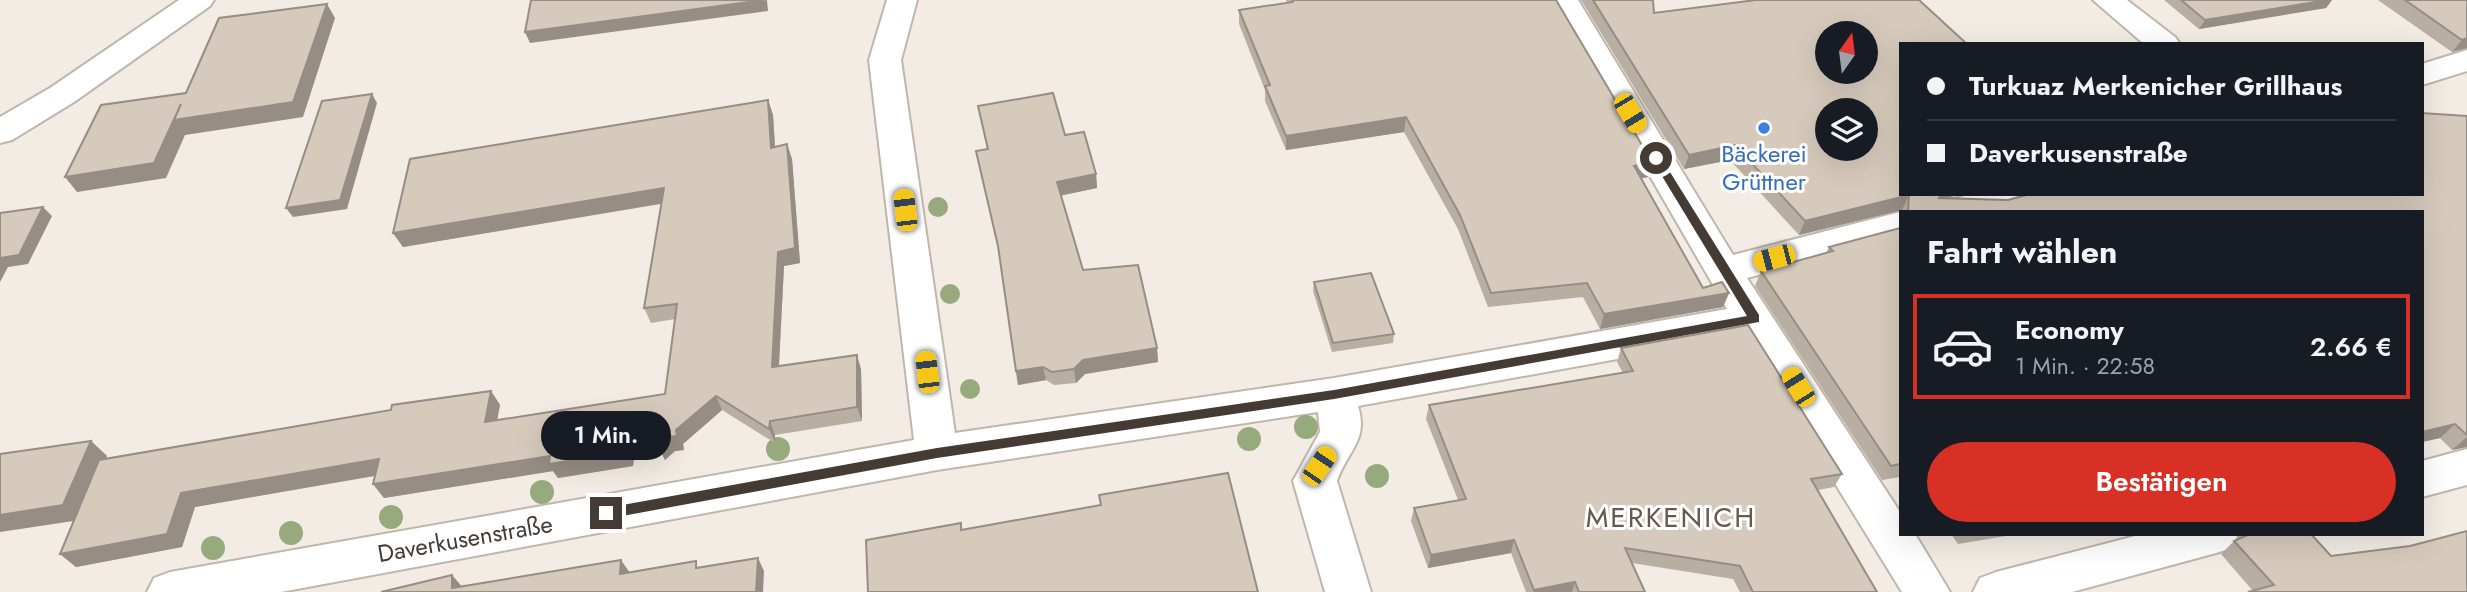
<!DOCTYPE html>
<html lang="de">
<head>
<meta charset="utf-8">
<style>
	:root { --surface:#171b24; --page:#20242c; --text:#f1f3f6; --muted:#9ea1a6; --line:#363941; --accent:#d93025 }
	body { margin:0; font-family:Jost,sans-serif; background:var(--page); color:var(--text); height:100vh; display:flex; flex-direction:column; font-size:26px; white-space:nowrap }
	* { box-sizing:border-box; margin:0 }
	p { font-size:23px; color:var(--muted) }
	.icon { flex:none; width:38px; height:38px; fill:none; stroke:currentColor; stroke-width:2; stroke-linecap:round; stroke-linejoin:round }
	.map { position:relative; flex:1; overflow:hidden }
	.side { position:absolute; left:1899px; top:210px; width:525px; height:326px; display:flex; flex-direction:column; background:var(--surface); border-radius:0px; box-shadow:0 7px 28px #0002 }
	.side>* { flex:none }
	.hud { position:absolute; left:1899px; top:42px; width:525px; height:154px; border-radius:0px; box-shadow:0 7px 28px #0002; display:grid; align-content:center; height:154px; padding:0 28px; background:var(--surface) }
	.needle { width:46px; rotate:14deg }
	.buttons { position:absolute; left:1815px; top:21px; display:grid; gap:14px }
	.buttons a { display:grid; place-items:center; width:63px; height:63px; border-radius:50%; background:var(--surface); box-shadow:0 7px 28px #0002; font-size:35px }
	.end { position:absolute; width:32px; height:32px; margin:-16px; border:9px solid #443c34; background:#fff; box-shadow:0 0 0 4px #fff }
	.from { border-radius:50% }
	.bubble { position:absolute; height:49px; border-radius:24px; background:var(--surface); box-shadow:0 7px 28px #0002; font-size:23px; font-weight:600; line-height:49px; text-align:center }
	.car { position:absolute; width:21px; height:42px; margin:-21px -10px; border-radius:9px; box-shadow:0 0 5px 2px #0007; background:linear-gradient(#f5c518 24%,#345 0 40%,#f5c518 0 76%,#345 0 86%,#f5c518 0) }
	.hud b { display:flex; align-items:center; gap:24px; height:66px; font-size:26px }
	.hud b+b { border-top:2px solid var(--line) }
	.hud i { width:18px; height:18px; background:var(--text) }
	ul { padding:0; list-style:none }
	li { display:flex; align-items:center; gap:21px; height:105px; margin:0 14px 10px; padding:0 14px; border:4px solid var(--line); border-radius:0px }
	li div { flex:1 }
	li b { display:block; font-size:26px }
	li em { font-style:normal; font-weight:600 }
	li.active { border-color:var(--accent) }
	li>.icon { width:63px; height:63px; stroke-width:1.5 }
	h2 { padding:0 28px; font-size:32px; line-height:84px }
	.action { display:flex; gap:14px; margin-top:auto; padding:14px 28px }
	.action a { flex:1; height:80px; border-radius:42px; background:var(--accent); color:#fff; font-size:28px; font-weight:600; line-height:80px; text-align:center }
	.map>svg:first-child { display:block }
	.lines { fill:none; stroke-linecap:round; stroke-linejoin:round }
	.minor-casing { stroke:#c0b6aa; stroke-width:4 }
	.minor { fill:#fff; fill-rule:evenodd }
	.tree { fill:#96aa7d }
	.wall { fill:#b8aea2 }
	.shaded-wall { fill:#968d84 }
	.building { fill:#d6cabc; stroke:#968d84; stroke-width:2; fill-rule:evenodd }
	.route { fill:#443c34 }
	.shop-dot { fill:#3f7fe0; stroke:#fff; stroke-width:2.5 }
	.labels { text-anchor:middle; stroke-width:6; stroke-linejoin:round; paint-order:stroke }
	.shop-label { font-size:24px; fill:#366cbe; stroke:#fff }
	.street-label { font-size:24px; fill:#443c34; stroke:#fff }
	.quarter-label { font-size:28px; letter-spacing:2px; fill:#66594b; stroke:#fff }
</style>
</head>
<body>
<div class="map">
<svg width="2467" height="592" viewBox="0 0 2467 592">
	<rect width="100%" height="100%" fill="#f2ece4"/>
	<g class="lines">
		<defs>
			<g id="minor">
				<polygon points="179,0 214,0 210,6 74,102 12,140 0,143 0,117 50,88"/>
				<path d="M887,0H917L901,60L955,433L1334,378L1727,309L1548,0H1578L1733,255L1900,212V238L1747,278L1900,512V534H1915L1950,592H1902L1744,336L1358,406C1369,441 1347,451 1337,481L1371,592H1325L1293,481L1320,432L1318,412L937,470L281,592H147L154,578L170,572L914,440L869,60Z"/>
				<polygon points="2093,0 2127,0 2175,37 2180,44 2144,44"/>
				<polygon points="2467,50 2467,71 2422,85 2422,64"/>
				<polygon points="1972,194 2038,194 2033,203 1999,212 1934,212 1939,203"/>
				<polygon points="2467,449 2467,485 2422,497 2422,461"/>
				<polygon points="2143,534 2238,534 2232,548 2216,553 2072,592 1973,592 1980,578 1996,572"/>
			</g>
		</defs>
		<use href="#minor" class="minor-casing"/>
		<use href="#minor" class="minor"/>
	</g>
	<g class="tree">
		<circle cx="938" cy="207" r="10"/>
		<circle cx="950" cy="294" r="10"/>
		<circle cx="970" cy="389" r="10"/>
		<circle cx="1306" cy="427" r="12"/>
		<circle cx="1249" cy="439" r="12"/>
		<circle cx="778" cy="449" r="12"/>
		<circle cx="1377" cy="476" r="12"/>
		<circle cx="542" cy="492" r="12"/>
		<circle cx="391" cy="517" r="12"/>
		<circle cx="291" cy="533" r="12"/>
		<circle cx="213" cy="548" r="12"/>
	</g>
	<g class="wall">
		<polygon points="1286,0 1556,0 1648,177 1641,178 1703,288 1729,293 1723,307 1600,329 1583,297 1488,307 1458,229 1404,132 1286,150 1265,101 1265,90 1239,24 1239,10 1287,3"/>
		<polygon points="1581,0 1653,0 1654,13 1900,194 1961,194 1947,198 2008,200 2422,194 2467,116 2467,447 2452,450 2440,438 2422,442 2422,212 1902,212 1902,210 1799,235 1730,160 1684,169"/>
		<polygon points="2164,0 2332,0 2326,8 2199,29"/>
		<polygon points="2378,0 2467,0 2467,48 2452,52"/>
		<polygon points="768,100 773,115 775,147 787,144 792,159 800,263 784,266 779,366 861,369 862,421 775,435 775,443 722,410 683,444 684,450 675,451 665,460 662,454 634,458 633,466 558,478 553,471 384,498 373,484 375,476 195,507 182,547 76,567 60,554 74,521 91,441 107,456 106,459 391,410 491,391 500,405 497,420 665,394 675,319 651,323 644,308 661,204 403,247 393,233"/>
		<polygon points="978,106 1065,135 1096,174 1097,188 1061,195 1083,270 1157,348 1158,362 1085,374 1076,383 1054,385 1046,380 1018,385 999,253 976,151 987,149"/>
		<polygon points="1900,228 1900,477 1882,480 1755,286 1761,271 1826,253 1829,247"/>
		<polygon points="1314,282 1394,334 1393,343 1332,352 1313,291"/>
		<polygon points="1621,348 1842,474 1834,487 1818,490 1877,592 1740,592 1733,579 1632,563 1645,592 1526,592 1511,553 1428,568 1411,521 1414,508 1458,500 1426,419 1429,405 1623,373 1617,362"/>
		<polygon points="2467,531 2253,591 2221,554 2234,541 2238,539 2240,534 2311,534 2331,556 2410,546"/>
		<polygon points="1951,534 2018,534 1958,544"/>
	</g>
	<g class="shaded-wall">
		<polygon points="767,0 768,11 530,43 525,32"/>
		<polygon points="2328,0 2332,0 2326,8 2199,29 2205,20"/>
		<polygon points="327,4 335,18 303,117 185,135 166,178 77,192 65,177 181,104"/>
		<polygon points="2467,38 2467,48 2452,52 2462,40"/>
		<polygon points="372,94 377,103 347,209 293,217 286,208"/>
		<polygon points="768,100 773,115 776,162 771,148"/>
		<polygon points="1406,117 1404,132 1286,150 1286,136"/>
		<polygon points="787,144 792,159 800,263 784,266 778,381 772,367 778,252"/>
		<polygon points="1735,145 1730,160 1684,169 1689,155"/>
		<polygon points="1652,162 1648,177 1630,181 1634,166"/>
		<polygon points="1096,174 1097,188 1059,196 1057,182"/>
		<polygon points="664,188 670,202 403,247 393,233"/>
		<polygon points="1941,194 1961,194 1938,200"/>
		<polygon points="1909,195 1902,210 1799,235 1805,221"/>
		<polygon points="43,207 52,216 28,264 8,267 0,282 0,258"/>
		<polygon points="1729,293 1723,307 1600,329 1604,314"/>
		<polygon points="1157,348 1158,362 1085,374 1076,383 1074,369 1083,360"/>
		<polygon points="857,355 861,369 862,421 857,407"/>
		<polygon points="1043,367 1046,380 1018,385 1016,371"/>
		<polygon points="491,391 500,405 494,436 485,422"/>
		<polygon points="716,396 722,410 683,444 684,450 675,451 665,460 662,454 634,458 633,466 558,478 553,471 384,498 373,484 626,444 676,430"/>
		<polygon points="770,421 775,435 775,443 769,429"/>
		<polygon points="2455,424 2440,438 2422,442 2422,432"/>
		<polygon points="2467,437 2467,447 2452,450"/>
		<polygon points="91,441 107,456 80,520 0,532 0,515"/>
		<polygon points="379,459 390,473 195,507 182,547 76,567 60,554 181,493"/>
		<polygon points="1514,540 1511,553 1428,568 1431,555"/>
		<polygon points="758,558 764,571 763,592 756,592"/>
		<polygon points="621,560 630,573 620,574"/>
		<polygon points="452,575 464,589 452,588"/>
		<polygon points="1575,582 1572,592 1534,592 1534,590"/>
	</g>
	<g class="building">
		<polygon points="531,0 764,0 525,32"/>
		<polygon points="1293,0 1556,0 1652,162 1634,166 1703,288 1722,282 1729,293 1604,314 1587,283 1491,293 1460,215 1406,117 1286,136 1265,86 1270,85 1239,10 1293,2"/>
		<path d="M1593,0H1653L1654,13L1756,0H1919L1967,44H1900V194H1941L1939,198L2008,200L2030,194H2422V113L2467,116V435L2455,424L2422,432V212H1908L1909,195L1805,221L1735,145L1689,155ZM1827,33H1866V72H1827ZM1827,110H1866V149H1827Z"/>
		<polygon points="2181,0 2328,0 2205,20"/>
		<polygon points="2405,0 2467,0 2467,38 2462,40"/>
		<polygon points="327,4 293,102 174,120 181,104 154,163 65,177 101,105 186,93 219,18"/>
		<polygon points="1053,93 1065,135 1084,132 1096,174 1057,182 1083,270 1138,265 1157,348 1083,360 1074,369 1052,372 1043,367 1016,371 998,246 976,151 988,149 978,106"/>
		<polygon points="372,94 340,200 286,208 322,101"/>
		<polygon points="768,100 771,148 787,144 795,248 778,252 772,367 857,355 857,407 770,421 769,429 716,396 676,430 677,436 668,437 658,446 659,439 626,444 625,452 549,464 550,456 373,484 379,459 181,493 167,534 60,554 99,460 391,410 392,405 491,391 485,422 665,394 677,304 644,308 664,188 393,233 410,159"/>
		<polygon points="43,207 19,255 0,258 0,213"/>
		<polygon points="1900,228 1900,464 1891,466 1761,271 1833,251 1829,247"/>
		<polygon points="1371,273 1394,334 1333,343 1314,282"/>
		<polygon points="1748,325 1842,474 1811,479 1877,592 1753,592 1740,566 1625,548 1645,592 1579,592 1575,582 1534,590 1514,540 1431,555 1414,508 1466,499 1429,405 1633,371 1621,348"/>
		<polygon points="91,441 63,505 0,515 0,454"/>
		<polygon points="1228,473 1258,592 868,592 866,540 961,523 961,530 1101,505 1099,495"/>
		<polygon points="2467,531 2467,592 2248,592 2274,585 2234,541 2248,535 2249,534 2311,534 2331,556 2410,546"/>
		<polygon points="758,558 756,592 381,592 452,575 452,588 621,560 620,574 696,561 696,568"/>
	</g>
	<polygon class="route" points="1656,155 1660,156 1759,315 1759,322 1334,399 937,458 606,519 599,513 606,508 937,448 1334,390 1747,316 1651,158"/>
	<circle class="shop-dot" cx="1764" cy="128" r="7"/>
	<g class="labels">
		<g class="shop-label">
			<text x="1764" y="162">Bäckerei<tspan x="1764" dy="28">Grüttner</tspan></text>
		</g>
		<g class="street-label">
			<text transform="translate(465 539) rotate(-10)" y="8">Daverkusenstraße</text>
		</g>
		<g class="quarter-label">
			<text x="1671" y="527">MERKENICH</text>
		</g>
	</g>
</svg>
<div class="buttons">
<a><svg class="needle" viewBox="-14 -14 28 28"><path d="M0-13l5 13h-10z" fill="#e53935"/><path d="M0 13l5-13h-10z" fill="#9ea1a6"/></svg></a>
<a><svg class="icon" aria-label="layers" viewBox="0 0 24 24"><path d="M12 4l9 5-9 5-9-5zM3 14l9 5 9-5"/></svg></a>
</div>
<i class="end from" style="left:1656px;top:158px"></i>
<i class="end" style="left:606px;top:513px"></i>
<div class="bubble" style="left:541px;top:411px;width:130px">1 Min.</div>
<i class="car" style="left:1630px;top:113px;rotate:149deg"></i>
<i class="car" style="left:905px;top:210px;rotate:353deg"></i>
<i class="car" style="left:1774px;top:258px;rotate:255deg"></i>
<i class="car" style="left:927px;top:372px;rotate:353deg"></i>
<i class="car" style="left:1798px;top:387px;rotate:328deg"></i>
<i class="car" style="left:1319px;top:466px;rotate:34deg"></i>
<div class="hud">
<b><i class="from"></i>Turkuaz Merkenicher Grillhaus</b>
<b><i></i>Daverkusenstraße</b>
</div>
<section class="side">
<h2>Fahrt wählen</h2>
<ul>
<li class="active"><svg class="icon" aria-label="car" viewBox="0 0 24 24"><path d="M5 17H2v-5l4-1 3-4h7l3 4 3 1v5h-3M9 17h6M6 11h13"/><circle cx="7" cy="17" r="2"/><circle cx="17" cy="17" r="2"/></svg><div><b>Economy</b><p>1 Min. · 22:58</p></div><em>2.66 €</em></li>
</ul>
<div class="action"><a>Bestätigen</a></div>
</section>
</div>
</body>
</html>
